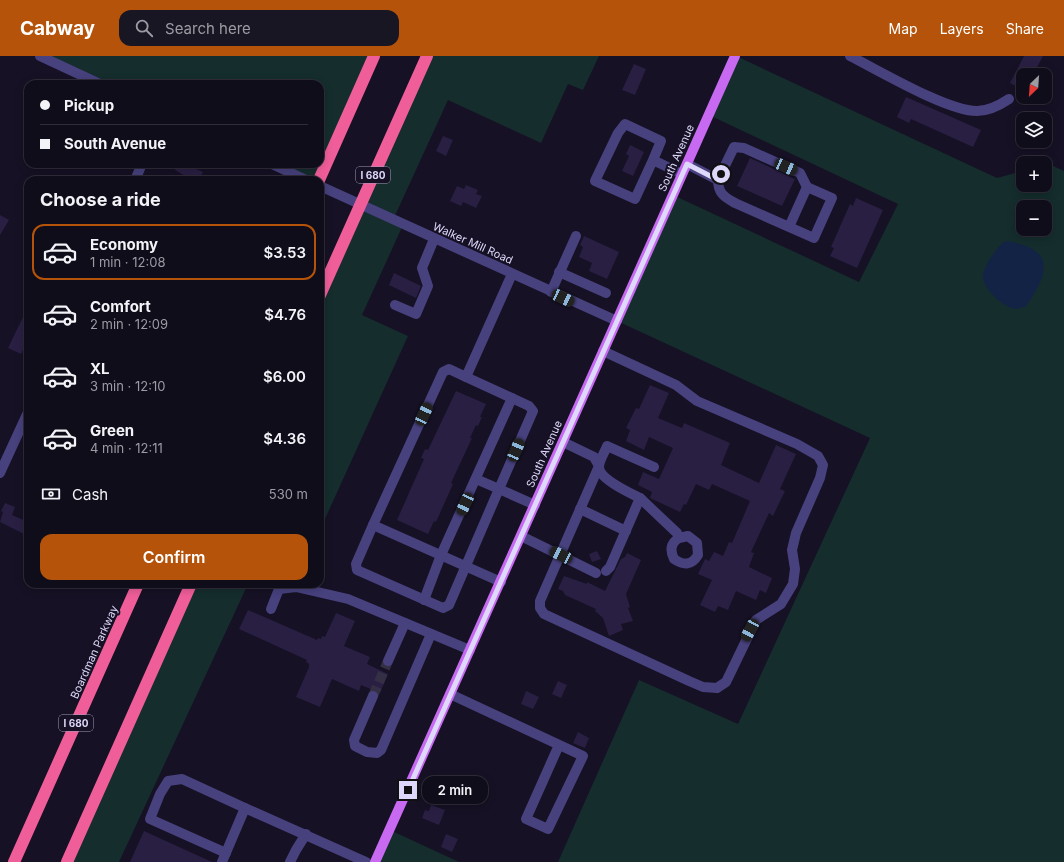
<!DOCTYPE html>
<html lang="en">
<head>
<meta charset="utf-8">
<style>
	:root { --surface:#100d1b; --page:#191624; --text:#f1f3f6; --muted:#9c9ca3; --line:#302d3a; --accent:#b45309 }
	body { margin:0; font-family:Inter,sans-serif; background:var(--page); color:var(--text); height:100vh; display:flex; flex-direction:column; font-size:15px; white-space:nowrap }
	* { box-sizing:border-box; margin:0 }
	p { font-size:13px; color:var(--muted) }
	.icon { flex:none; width:22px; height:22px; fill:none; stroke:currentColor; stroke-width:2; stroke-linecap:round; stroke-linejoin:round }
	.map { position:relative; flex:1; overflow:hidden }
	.details { position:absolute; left:24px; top:120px; width:300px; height:412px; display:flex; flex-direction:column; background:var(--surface); border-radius:12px; box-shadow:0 2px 10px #0003,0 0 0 1px var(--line) }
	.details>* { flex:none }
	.hud { position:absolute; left:24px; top:24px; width:300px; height:88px; border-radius:12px; box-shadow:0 2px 10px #0003,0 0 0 1px var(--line); display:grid; align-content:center; height:88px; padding:0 16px; background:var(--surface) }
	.needle { width:26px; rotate:205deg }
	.tools { position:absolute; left:1016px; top:12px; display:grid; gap:8px }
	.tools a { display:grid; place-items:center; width:36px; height:36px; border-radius:8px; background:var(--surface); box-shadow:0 2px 10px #0003,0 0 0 1px var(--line); font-size:20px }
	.end { position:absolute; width:18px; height:18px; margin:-9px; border:5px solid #ded8fb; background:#111; box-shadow:0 0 0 2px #111 }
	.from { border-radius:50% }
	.bubble { position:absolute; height:28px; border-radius:12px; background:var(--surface); box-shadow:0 2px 10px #0003,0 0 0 1px var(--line); font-size:13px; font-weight:600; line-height:28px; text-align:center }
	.car { position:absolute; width:12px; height:24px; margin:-12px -6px; border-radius:5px; box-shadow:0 0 3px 1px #0007; background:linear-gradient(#222 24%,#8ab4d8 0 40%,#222 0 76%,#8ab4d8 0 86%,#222 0) }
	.hud b { display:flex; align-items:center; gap:14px; height:38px; font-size:15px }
	.hud b+b { border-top:1px solid var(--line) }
	.hud i { width:10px; height:10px; background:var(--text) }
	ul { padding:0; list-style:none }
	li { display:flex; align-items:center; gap:12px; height:56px; margin:0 8px 6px; padding:0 8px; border:2px solid transparent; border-radius:12px }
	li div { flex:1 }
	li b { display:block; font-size:15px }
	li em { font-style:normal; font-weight:600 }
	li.on { border-color:var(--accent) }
	li>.icon { width:36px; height:36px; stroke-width:1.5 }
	h2 { padding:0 16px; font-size:18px; line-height:48px }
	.pay { display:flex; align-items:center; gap:10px; height:44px; padding:0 16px; font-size:15px }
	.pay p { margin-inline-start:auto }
	.cta { display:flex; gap:8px; margin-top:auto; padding:8px 16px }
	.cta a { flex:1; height:46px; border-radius:12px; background:var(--accent); color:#fff; font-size:16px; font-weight:600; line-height:46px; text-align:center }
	header { display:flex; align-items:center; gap:24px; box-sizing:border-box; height:56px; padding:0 20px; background:var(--accent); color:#fff }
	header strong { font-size:19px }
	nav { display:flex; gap:22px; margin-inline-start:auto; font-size:14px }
	.search { width:280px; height:36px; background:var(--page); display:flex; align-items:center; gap:10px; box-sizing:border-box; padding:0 14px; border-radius:12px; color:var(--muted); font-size:15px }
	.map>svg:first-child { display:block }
	.green { fill:#152d2d; fill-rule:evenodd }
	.water { fill:#132346 }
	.building { fill:#291f43 }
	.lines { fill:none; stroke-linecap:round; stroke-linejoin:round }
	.minor-tunnel { stroke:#342f44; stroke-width:10; stroke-dasharray:10 5; stroke-linecap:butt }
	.minor { stroke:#47417e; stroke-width:10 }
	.major { stroke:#c769f1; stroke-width:10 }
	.highway { stroke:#f05e9a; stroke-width:12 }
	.route { stroke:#ded8fb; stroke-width:5 }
	.labels { text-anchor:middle; stroke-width:4; stroke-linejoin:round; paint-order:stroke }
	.shield { fill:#161124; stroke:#a29cba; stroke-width:1 }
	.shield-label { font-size:10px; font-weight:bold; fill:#ded8fb }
	.street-label { font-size:11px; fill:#ded8fb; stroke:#161124 }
</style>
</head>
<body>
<header>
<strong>Cabway</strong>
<div class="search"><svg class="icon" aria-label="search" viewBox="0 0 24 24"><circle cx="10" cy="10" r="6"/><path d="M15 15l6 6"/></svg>Search here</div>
<nav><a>Map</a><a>Layers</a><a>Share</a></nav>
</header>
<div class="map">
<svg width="1064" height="806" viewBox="0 0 1064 806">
	<rect width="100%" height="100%" fill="#161124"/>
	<g class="green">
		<polygon points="40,0 374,0 319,124 306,124 272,108 320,108 320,28 100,28"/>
		<polygon points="427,0 599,0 583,34 568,28 541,87 448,44 393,164 403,169 362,259 408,280 320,474 320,239"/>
		<path d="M736,0L997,122L1023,115V129H1045V110L1049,108L1064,115V806H558L639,624L738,668L870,382L617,265L673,139L859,226L898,148L709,59ZM1023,151H1045V173H1023Z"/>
		<polygon points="191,528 248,528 119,806 67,806"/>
		<polygon points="390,774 459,806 376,806"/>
	</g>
	<path class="water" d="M1005,185C1056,192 1050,217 1025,251C1022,251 1018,253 1016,253C1004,252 984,233 983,222C982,212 997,191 1005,185Z"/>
	<g class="building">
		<polygon points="1024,0 1043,0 1033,19 1023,19 1023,34 1010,27"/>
		<polygon points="634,8 646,13 635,39 622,34"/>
		<polygon points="906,41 981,74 973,91 911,63 909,67 897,61"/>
		<polygon points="443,80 453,84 446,100 436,95"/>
		<polygon points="630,89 644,96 633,120 622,115 629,100 626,98"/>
		<polygon points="750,102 795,123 782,150 737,130"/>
		<polygon points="177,108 196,108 194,112 203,116 199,124 192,124 175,114"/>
		<polygon points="466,129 478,134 476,138 482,140 476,152 463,146 461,150 450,145 457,130 464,133"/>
		<polygon points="856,142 883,154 857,212 830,200 834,192 831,191 850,148 853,150"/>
		<polygon points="0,159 9,164 0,179"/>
		<polygon points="584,180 619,196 607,223 589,215 592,207 579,201 583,191 580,189"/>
		<polygon points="394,217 421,230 416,242 389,229"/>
		<polygon points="23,261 28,264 28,283 21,298 8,292"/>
		<polygon points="650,329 669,337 658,362 682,372 684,367 730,387 721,409 759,427 776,389 796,398 780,433 785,435 773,460 769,457 751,496 754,497 749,511 772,522 766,537 760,534 756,544 736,535 728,554 718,550 715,556 700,549 712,524 698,518 705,503 709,505 714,496 723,500 729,486 732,487 750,445 712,428 709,434 696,428 686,449 684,448 680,456 650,442 652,436 638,429 643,416 659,423 673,392 649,381 644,394 626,385 630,374 626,372 636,352 639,353"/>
		<polygon points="456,335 486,348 480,361 482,361 478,370 476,369 470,382 472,382 451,427 453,428 436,466 434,465 428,478 397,464 424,403 421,402 425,393 428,394"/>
		<polygon points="5,447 15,451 12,459 28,466 24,478 0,466 3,456 1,455"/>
		<polygon points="597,495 601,503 592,506 589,498"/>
		<polygon points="627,497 641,504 626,538 630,551 628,552 633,565 621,568 623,574 609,580 603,562 595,555 596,553 565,539 563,535 558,533 564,520 587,528 587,526 605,535 621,503 625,501"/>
		<polygon points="248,554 317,584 318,582 321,583 322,580 325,581 336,557 355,565 344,590 370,601 367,608 388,618 380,637 361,629 359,635 332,623 320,651 296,641 309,611 309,608 306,606 307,604 239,573"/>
		<polygon points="558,625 567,629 561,642 552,638"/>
		<polygon points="526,635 539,641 533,653 521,648"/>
		<polygon points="578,676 589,682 585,692 573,687"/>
		<polygon points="431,749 445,754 439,769 422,762 425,754 429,755"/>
		<polygon points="144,775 212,806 130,806"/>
		<polygon points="446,778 458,783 452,796 441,791"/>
	</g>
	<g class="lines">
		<polyline class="minor-tunnel" points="373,640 388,605"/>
		<g class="minor">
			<polyline points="40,0 100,28"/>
			<path d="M850,0C880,15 947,55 977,55C988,55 1000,49 1009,43"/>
			<polyline points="653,104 635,143 595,125 618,77 625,68 661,85 653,104 682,118"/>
			<polyline points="272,108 306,124"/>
			<path d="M687,108L718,124C718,137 724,141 735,147L814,182L832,142L807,131L789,171"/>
			<polyline points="135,124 142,108"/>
			<polyline points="718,124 734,91 744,92 800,117 807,131"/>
			<polyline points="320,130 617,265"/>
			<polyline points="559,216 606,237"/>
			<polyline points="551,236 576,180"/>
			<polyline points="395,249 416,258 428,230 422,212 434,183"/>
			<polyline points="466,321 529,350 533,355 499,433 535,449"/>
			<polyline points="563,386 594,401 599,410 540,545 540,552 544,558 689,625 703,631 717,632 726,626 756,564 781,548 793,528 795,513 792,494 796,477 820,422 823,409 818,400 797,388 697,345 676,329 603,295"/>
			<polyline points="0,417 28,356"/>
			<path d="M640,442L677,477L679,482C670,487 670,495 674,503C684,510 692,509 698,499L697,487L688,480L679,482"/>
			<polyline points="580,453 626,475"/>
			<polyline points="373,469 356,508 357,514 443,552 449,549 499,433 476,423"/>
			<polyline points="521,480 596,517"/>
			<path d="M606,515L610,511L640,442C630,437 599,423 599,411C599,404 605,396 607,390L654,411"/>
			<polyline points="501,526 373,469 443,316 449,313 466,321 512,218"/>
			<polyline points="424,544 441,499 512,342"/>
			<polyline points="271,553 279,533 296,531 348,543 470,594"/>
			<polyline points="388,605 405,567"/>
			<polyline points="450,638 583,700 548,773 526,763 559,689"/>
			<polyline points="373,640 354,684 355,690 367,696 377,697 381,694 431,578"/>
			<polyline points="226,797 150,763 160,738 168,725 182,723 245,752"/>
			<polyline points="222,806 245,752 366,806"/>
			<polyline points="290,806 296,794 306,778"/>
		</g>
		<polyline class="major" points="375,806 735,0"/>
		<g class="highway">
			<polyline points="319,124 374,0"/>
			<polyline points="320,239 427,0"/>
			<polyline points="14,806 138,528"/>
			<polyline points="67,806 191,528"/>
		</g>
	</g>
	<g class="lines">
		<polyline class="route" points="408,734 687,108 718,124 721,118"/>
	</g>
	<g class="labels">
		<g class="shield">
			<rect x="356" y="111" width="34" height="16" rx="3"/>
			<rect x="59" y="659" width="34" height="16" rx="3"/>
		</g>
		<g class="shield-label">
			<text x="373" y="123">I 680</text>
			<text x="76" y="671">I 680</text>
		</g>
		<g class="street-label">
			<text transform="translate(676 102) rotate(-66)" y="4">South Avenue</text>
			<text transform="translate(473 187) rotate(24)" y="4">Walker Mill Road</text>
			<text transform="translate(544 398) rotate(-66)" y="4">South Avenue</text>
			<text transform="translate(94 596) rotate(-66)" y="4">Boardman Parkway</text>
		</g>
	</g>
</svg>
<div class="tools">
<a><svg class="needle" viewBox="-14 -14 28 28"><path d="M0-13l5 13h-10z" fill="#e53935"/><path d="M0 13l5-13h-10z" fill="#9c9ca3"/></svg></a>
<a><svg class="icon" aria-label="layers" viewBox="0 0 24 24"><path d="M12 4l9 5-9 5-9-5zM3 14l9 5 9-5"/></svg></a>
<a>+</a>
<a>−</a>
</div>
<i class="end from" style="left:721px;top:118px"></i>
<i class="end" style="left:408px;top:734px"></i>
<div class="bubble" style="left:422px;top:720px;width:66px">2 min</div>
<i class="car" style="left:786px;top:111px;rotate:114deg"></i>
<i class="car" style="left:563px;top:242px;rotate:115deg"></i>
<i class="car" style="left:424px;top:358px;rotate:25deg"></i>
<i class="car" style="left:516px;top:394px;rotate:23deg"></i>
<i class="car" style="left:465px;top:448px;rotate:205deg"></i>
<i class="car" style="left:561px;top:499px;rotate:296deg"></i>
<i class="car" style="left:750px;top:574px;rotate:208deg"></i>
<div class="hud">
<b><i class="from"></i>Pickup</b>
<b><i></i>South Avenue</b>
</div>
<section class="details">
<h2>Choose a ride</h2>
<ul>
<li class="on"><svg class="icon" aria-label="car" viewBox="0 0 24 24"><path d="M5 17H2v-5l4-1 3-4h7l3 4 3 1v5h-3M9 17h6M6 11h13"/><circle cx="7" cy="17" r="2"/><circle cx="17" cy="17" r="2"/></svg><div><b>Economy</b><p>1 min · 12:08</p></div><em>$3.53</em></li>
<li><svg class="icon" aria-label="car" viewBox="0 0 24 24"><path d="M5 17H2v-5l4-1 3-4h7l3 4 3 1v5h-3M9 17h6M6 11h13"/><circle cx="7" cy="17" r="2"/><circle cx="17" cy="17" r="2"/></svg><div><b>Comfort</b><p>2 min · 12:09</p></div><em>$4.76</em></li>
<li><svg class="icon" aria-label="car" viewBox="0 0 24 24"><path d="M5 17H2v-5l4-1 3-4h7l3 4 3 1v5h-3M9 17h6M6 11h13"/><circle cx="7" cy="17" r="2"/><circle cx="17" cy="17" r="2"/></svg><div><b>XL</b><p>3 min · 12:10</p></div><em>$6.00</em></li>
<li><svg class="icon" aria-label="car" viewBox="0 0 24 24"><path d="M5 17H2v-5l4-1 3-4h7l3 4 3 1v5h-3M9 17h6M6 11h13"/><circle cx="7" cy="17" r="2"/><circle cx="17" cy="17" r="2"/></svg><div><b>Green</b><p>4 min · 12:11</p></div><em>$4.36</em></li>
</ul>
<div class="pay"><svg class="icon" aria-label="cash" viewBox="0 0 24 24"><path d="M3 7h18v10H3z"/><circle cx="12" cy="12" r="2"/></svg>Cash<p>530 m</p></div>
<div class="cta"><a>Confirm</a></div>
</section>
</div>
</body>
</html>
